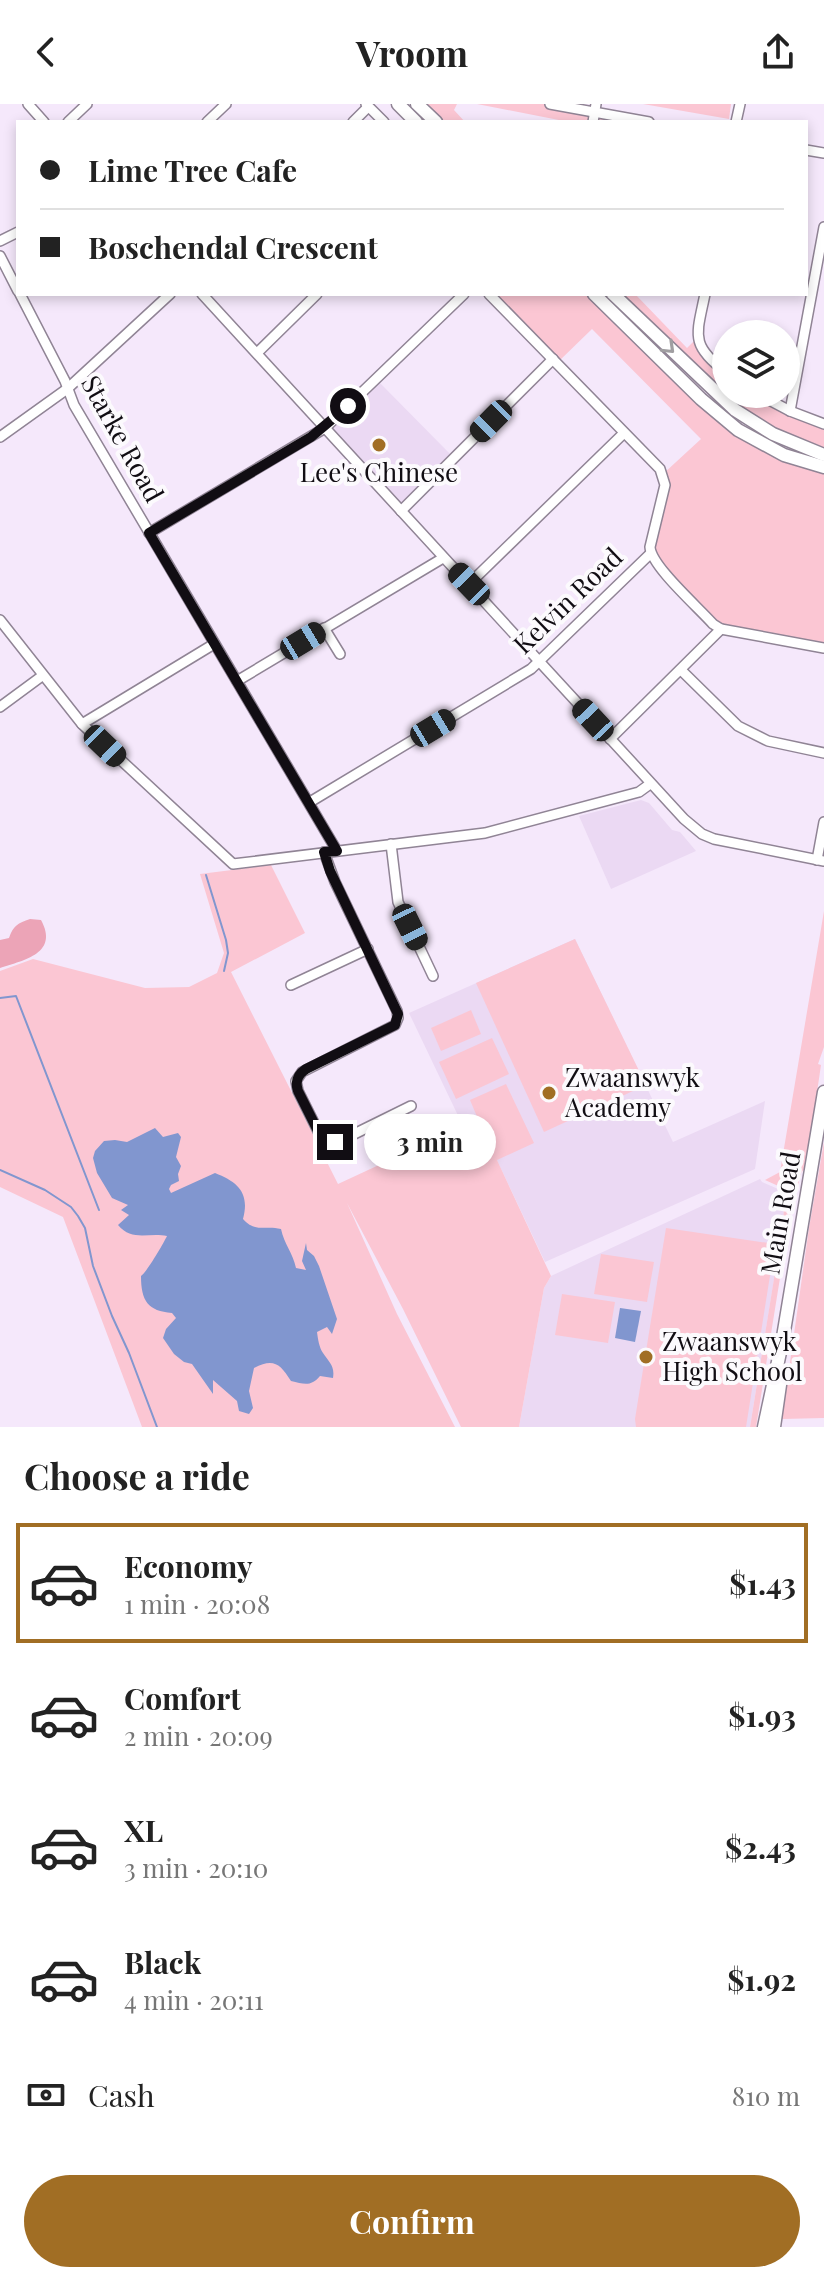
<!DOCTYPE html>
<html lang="en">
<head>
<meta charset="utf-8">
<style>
	:root { --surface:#fff; --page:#f6f6f6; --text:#222; --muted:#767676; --line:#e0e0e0; --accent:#a16e24 }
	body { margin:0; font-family:"Playfair Display",serif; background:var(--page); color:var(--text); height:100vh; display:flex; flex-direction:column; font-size:30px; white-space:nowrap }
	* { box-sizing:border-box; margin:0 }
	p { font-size:26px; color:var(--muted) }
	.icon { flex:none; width:44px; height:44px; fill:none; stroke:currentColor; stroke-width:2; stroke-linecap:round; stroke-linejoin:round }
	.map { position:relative; height:1323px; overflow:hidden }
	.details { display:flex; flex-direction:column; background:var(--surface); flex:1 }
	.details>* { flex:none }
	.hud { position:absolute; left:16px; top:16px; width:792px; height:176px; border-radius:0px; box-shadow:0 4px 12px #0003; display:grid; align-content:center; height:176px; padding:0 24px; background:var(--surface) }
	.buttons { position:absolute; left:712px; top:216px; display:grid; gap:16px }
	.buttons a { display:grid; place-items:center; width:88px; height:88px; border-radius:50%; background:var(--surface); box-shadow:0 4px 12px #0003; font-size:40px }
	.end { position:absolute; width:36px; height:36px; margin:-18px; border:10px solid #110d13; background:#fff; box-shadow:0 0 0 4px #fff }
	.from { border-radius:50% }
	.bubble { position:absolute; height:56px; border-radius:28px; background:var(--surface); box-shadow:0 4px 12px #0003; font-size:26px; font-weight:700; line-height:56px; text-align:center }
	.car { position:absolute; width:24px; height:48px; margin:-24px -12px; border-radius:10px; box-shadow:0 0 6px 2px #0007; background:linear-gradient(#222 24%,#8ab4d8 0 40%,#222 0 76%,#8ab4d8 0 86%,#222 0) }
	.hud b { display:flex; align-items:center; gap:28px; height:76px; font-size:30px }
	.hud b+b { border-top:2px solid var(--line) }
	.hud i { width:20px; height:20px; background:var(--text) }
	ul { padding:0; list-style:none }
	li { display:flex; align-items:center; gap:24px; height:120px; margin:0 16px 12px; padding:0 8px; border:4px solid transparent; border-radius:0px }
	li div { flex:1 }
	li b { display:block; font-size:30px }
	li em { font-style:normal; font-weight:700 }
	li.selected { border-color:var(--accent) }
	li>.icon { width:72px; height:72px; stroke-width:1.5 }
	h2 { padding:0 24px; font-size:36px; line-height:96px }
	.pay { display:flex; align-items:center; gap:20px; height:88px; padding:0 24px; font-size:30px }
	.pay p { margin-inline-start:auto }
	.action { display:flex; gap:16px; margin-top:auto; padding:16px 24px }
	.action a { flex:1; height:92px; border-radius:48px; background:var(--accent); color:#fff; font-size:32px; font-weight:700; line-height:92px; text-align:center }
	header { display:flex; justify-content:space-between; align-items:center; height:104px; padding:0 24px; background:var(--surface); font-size:36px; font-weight:700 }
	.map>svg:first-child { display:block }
	.built { fill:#ebd9f3 }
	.green { fill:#fbc6d3 }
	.forest { fill:#eca4b7 }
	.water { fill:#8196cf }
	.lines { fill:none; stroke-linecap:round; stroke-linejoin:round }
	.stream { stroke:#8196cf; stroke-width:2 }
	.street-casing { stroke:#908495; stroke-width:12 }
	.secondary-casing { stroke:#908495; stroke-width:15 }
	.street { stroke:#fff; stroke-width:9 }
	.secondary { stroke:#fff; stroke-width:12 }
	.oneway { stroke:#a09ea1 }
	.route { stroke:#110d13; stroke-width:10 }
	.poi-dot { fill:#a16e24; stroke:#fcfafd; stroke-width:3 }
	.labels { text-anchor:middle; stroke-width:8; stroke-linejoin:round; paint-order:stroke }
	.street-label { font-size:26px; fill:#110d13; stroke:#fcfafd }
	.poi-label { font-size:26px; fill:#110d13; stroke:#fcfafd; text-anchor:start }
</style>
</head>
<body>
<header><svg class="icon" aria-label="back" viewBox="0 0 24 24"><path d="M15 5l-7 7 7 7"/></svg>Vroom<svg class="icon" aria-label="share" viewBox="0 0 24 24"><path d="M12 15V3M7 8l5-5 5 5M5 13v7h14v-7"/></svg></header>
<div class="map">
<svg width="824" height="1323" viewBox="0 0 824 1323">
	<rect width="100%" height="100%" fill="#f5e8fb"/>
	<g class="built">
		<polygon points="378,277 452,352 402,403 329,324"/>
		<polygon points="641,696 649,699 672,726 680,728 696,747 611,785 579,712"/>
		<polygon points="575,835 673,1038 765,997 755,1065 545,1158 478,1016 463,1022 409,909"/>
		<polygon points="760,1075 762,1078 785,1088 783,1120 750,1323 519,1323 544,1184 551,1172"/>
	</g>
	<g class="green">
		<polygon points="417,0 457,0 454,6 465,18 436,18"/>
		<polygon points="477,0 550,0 649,18 569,18"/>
		<polygon points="643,0 731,0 729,15"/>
		<polygon points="489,190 594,190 700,295 772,345 824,370 824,544 721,525 650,450 663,370 701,335 592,225 557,259"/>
		<polygon points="613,190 635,190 687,244 698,233 726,268 726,290 758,290 824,320 824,351 748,316"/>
		<polygon points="271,761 305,829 231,868 338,1080 478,1015 470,996 506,980 534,1039 497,1056 551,1172 544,1184 519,1323 461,1323 403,1205 347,1099 397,1210 455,1323 142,1323 63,1113 0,1083 0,867 33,855 145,884 189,883 217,869 224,849 200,770"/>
		<polygon points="824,807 824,943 818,960 821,961 806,1063 801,1069 789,1118 756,1323 750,1323 783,1119 785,1085 765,1076 780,1068"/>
		<polygon points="575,835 646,981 544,1028 476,879"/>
		<polygon points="471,906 481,930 441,947 431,924"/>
		<polygon points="492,934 509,970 456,995 439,958"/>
		<polygon points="824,1038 824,1314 782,1315 809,1124"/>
		<polygon points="666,1124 775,1140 746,1323 636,1323 635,1315"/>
		<polygon points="601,1150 654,1158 647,1198 594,1190"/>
		<polygon points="562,1190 615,1198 608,1239 555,1231"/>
	</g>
	<path class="forest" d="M30,815L41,816C59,849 25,856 0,864V836L9,834C13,822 18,819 30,815Z"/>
	<g class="water">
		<path d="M155,1024L163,1033L178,1029L181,1033L176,1053L181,1062L178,1070L179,1077L171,1081L169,1085L171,1089L215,1069C238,1078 250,1089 243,1115C255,1129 266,1121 281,1125C284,1140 293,1149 296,1164L306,1166L302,1157L306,1139L307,1146L314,1152L319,1162L337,1215L332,1230L327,1223L317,1228C318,1235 319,1243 323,1249C329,1258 335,1262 333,1274L320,1272C311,1283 304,1280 291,1277C280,1259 273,1254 254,1264L249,1287L253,1304L249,1310L239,1307L237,1297L213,1276V1290L192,1260L184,1258L174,1250L163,1234L166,1225L176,1214L172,1209C148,1207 141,1197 141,1172C147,1168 163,1140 167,1132C149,1128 132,1138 118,1121L129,1111L121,1106L128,1101L112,1094L97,1069L93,1054L95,1047L104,1037L115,1036L127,1038Z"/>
		<polygon points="620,1204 641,1207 635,1238 615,1234"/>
	</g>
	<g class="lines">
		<g class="stream">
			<polyline points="206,771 226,836 228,849 224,867"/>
			<polyline points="0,894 16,892 99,1106"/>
			<polyline points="0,1066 45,1086 71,1103 78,1112 85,1124 93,1162 112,1212 129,1249 157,1323"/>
		</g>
		<defs>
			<g id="street">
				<polyline points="28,0 44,18"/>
				<polyline points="366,0 384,18"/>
				<polyline points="550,0 649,18"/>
				<polyline points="68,18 87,0"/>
				<polyline points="207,18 226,0"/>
				<polyline points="353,18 368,3"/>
				<polyline points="593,18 596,0"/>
				<polyline points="736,18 740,0"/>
				<polyline points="806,46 824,49"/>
				<polyline points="0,137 18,128"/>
				<polyline points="0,152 18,187"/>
				<polyline points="20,190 65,277 74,301 337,747"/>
				<polyline points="202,190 684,715 702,730 714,735 824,757"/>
				<path d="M489,190L660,365L665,381L650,443C651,462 699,504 713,520L721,525L824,544"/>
				<path d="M705,190C697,230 689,241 726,268"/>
				<polyline points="257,249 317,190"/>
				<polyline points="758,290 790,307 824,320"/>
				<polyline points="790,307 824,123"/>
				<polyline points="0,333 67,285 170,190"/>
				<polyline points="401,407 553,255"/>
				<polyline points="149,429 325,324 464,190"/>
				<polyline points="469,480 624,329"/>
				<polyline points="0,516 82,620 233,760 485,729 639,688 650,680"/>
				<polyline points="324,524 340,550"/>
				<polyline points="681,566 738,622 768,637 824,649"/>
				<polyline points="237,577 443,454"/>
				<polyline points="0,603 42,572"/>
				<polyline points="82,620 214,540"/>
				<polyline points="610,635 721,525"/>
				<polyline points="310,698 531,565 650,450"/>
				<polyline points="391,740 398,798 433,872"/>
				<polyline points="324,748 335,778 397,907 398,914 395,921 302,968 296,977 298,987 320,1031 330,1038 340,1037 411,1002"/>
				<polyline points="817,756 824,718"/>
				<polyline points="291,881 368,845"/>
			</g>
			<g id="secondary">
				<polyline points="398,0 416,18"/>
				<polyline points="417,0 436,18"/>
				<polyline points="594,190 701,295 738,326 784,351 824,363"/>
				<polyline points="613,190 735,306 773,330 824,351"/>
				<polyline points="764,1323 782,1239 824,988"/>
				<polyline points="774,1323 781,1274"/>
			</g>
		</defs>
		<use href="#street" class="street-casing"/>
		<use href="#secondary" class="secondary-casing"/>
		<use href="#street" class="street"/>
		<use href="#secondary" class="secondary"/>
	</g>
	<defs><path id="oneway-chevron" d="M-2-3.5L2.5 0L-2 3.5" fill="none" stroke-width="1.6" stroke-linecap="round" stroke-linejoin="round" transform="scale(2)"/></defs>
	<use class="oneway" href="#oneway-chevron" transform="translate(669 244) rotate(44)"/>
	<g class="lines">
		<path class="route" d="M335,1038L326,1037L320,1031L298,987C295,978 297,971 306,965L395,921L398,910L330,767L324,748L337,747L149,429L311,333L348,302"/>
	</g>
	<g class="poi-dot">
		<circle cx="379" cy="341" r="8"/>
		<circle cx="549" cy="989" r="8"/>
		<circle cx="646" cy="1253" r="8"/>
	</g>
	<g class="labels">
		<g class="street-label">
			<text transform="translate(122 335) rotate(61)" y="9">Starke Road</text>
			<text transform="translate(568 497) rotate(-44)" y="9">Kelvin Road</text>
			<text transform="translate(781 1109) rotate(-80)" y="9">Main Road</text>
		</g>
		<g class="poi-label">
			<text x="379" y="378" text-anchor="middle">Lee's Chinese</text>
			<text x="565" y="983">Zwaanswyk<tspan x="565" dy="30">Academy</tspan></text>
			<text x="662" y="1247">Zwaanswyk<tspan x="662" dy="30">High School</tspan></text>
		</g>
	</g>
</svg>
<div class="buttons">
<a><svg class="icon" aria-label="layers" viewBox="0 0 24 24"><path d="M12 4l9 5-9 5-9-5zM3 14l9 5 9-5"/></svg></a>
</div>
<i class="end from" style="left:348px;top:302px"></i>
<i class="end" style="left:335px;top:1038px"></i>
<div class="bubble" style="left:364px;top:1010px;width:132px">3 min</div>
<i class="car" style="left:491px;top:317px;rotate:225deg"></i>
<i class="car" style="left:469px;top:480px;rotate:316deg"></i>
<i class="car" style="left:303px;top:537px;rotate:59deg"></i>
<i class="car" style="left:593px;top:616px;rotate:317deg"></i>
<i class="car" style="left:433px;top:624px;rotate:59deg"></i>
<i class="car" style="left:105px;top:642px;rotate:134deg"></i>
<i class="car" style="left:410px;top:823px;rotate:154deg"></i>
<div class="hud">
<b><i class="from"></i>Lime Tree Cafe</b>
<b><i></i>Boschendal Crescent</b>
</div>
</div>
<section class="details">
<h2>Choose a ride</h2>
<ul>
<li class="selected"><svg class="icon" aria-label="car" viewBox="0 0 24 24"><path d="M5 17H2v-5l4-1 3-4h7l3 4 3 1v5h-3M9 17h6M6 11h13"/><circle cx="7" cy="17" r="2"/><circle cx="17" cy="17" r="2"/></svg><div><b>Economy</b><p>1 min · 20:08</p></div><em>$1.43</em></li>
<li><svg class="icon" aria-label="car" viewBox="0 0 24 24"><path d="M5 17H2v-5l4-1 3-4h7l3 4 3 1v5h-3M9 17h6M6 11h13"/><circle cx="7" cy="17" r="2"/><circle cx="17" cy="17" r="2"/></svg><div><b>Comfort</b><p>2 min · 20:09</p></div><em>$1.93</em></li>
<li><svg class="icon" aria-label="car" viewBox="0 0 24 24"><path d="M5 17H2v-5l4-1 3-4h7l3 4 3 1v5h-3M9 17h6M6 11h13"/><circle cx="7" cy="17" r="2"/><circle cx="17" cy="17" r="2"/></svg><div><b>XL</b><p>3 min · 20:10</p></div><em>$2.43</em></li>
<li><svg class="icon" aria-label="car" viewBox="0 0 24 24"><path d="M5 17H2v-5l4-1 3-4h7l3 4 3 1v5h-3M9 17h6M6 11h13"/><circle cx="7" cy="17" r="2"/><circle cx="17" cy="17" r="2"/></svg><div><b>Black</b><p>4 min · 20:11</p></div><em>$1.92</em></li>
</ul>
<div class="pay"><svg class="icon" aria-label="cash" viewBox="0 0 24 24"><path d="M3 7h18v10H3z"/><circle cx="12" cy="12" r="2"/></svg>Cash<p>810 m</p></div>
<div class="action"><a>Confirm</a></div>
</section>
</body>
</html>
